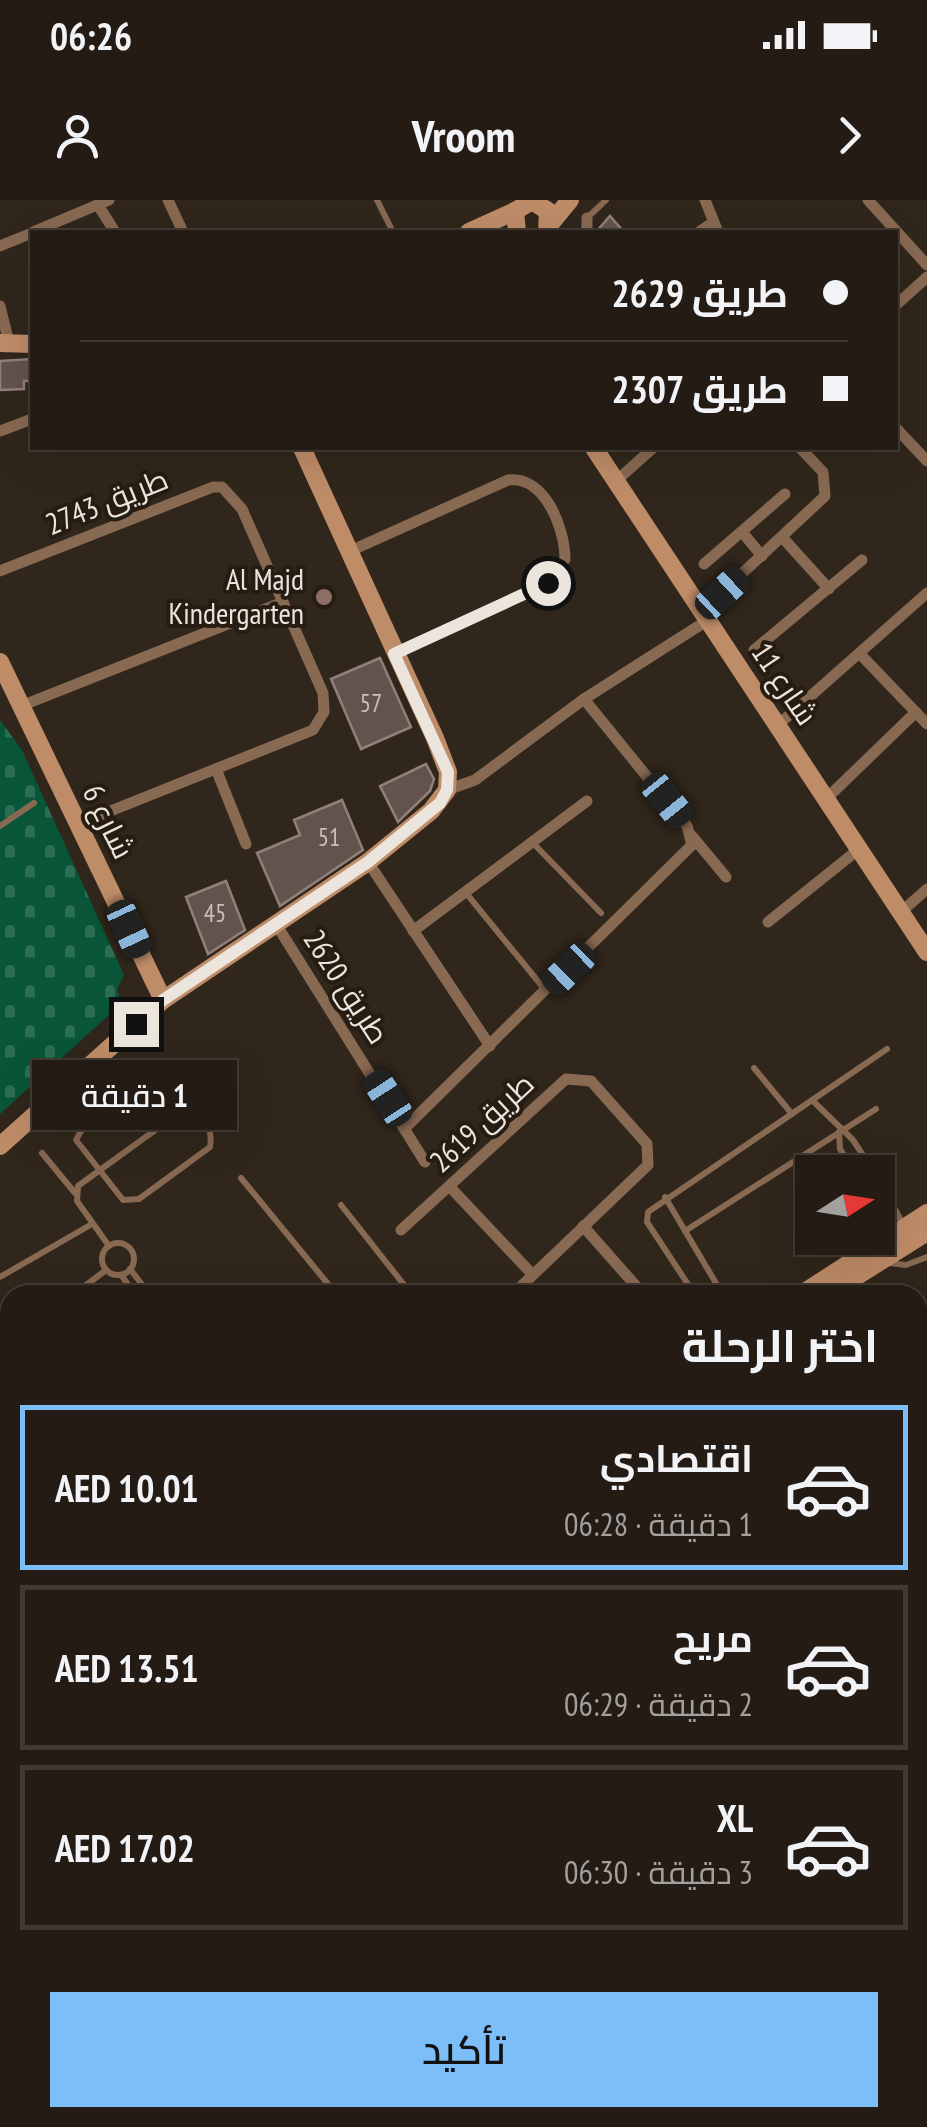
<!DOCTYPE html>
<html lang="ar">
<head>
<meta charset="utf-8">
<style>
	:root { --surface:#241c14; --page:#2c251d; --text:#f1f3f6; --muted:#a3a1a0; --line:#413a34; --accent:#7bbef8 }
	body { margin:0; font-family:"PT Sans Narrow",Cairo,sans-serif; background:var(--page); color:var(--text); direction:rtl; height:100vh; display:flex; flex-direction:column; font-size:38px; white-space:nowrap }
	* { box-sizing:border-box; margin:0 }
	p { font-size:32px; color:var(--muted) }
	.icon { flex:none; width:55px; height:55px; fill:none; stroke:currentColor; stroke-width:2; stroke-linecap:round; stroke-linejoin:round }
	.map { position:relative; flex:1; overflow:hidden; direction:ltr }
	.panel { position:absolute; left:0px; top:1085px; width:928px; height:842px; display:flex; flex-direction:column; background:var(--surface); border-radius:30px 30px 0 0; box-shadow:0 10px 40px #0002,0 0 0 2px var(--line); direction:rtl }
	.panel>* { flex:none }
	.top-card { position:absolute; left:30px; top:30px; width:868px; height:220px; border-radius:0px; box-shadow:0 10px 40px #0002,0 0 0 2px var(--line); direction:rtl; display:grid; align-content:center; height:220px; padding:0 50px; background:var(--surface) }
	.needle { width:65px; rotate:78deg }
	.fabs { position:absolute; left:795px; top:955px; display:grid; gap:20px }
	.fabs a { display:grid; place-items:center; width:100px; height:100px; border-radius:0px; background:var(--surface); box-shadow:0 10px 40px #0002,0 0 0 2px var(--line); font-size:50px }
	.end { position:absolute; width:45px; height:45px; margin:-22px; border:12px solid #ebe5de; background:#111; box-shadow:0 0 0 5px #111 }
	.from { border-radius:50% }
	.bubble { position:absolute; height:70px; border-radius:0px; background:var(--surface); box-shadow:0 10px 40px #0002,0 0 0 2px var(--line); font-size:32px; font-weight:600; line-height:70px; text-align:center; direction:rtl }
	.car { position:absolute; width:30px; height:60px; margin:-30px -15px; border-radius:12px; box-shadow:0 0 8px 2px #0007; background:linear-gradient(#222 24%,#8ab4d8 0 40%,#222 0 76%,#8ab4d8 0 86%,#222 0) }
	.top-card b { display:flex; align-items:center; gap:35px; height:95px; font-size:38px }
	.top-card b+b { border-top:2px solid var(--line) }
	.top-card i { width:25px; height:25px; background:var(--text) }
	ul { padding:0; list-style:none }
	li { display:flex; align-items:center; gap:30px; height:165px; margin:0 20px 15px; padding:0 30px; border:5px solid var(--line); border-radius:0px }
	li div { flex:1 }
	li b { display:block; font-size:38px }
	li em { font-style:normal; font-weight:600 }
	li.selected { border-color:var(--accent) }
	li>.icon { width:90px; height:90px; stroke-width:1.5 }
	h2 { padding:0 50px; font-size:45px; line-height:120px }
	.cta { display:flex; gap:20px; margin-top:auto; padding:20px 50px }
	.cta a { flex:1; height:115px; border-radius:0px; background:var(--accent); color:#111; font-size:40px; font-weight:600; line-height:115px; text-align:center }
	.status { display:flex; justify-content:space-between; align-items:center; height:70px; padding:0 50px; background:var(--surface); direction:ltr }
	.status svg { height:28px; fill:currentColor }
	header { display:flex; justify-content:space-between; align-items:center; height:130px; padding:0 50px; background:var(--surface); font-size:45px; font-weight:600 }
	.map>svg:first-child { display:block }
	.cemetery { fill:url(#cemetery-stones) }
	.building { fill:#63534d; stroke:#91807a; stroke-width:2.5 }
	.lines { fill:none; stroke-linecap:round; stroke-linejoin:round }
	.lane { stroke:#886952; stroke-width:6 }
	.street { stroke:#886952; stroke-width:11 }
	.secondary { stroke:#bf8c68; stroke-width:18 }
	.route { stroke:#ebe5de; stroke-width:12 }
	.education-dot { fill:#8d6e63; stroke:#261c12; stroke-width:4 }
	.labels { text-anchor:middle; stroke-width:8; stroke-linejoin:round; paint-order:stroke }
	.number-label { font-size:25px; fill:#c9c0ba }
	.street-label { font-size:30px; fill:#ebe5de; stroke:#261c12 }
	.poi-label { font-size:30px; fill:#ebe5de; stroke:#261c12; text-anchor:end }
</style>
</head>
<body>
<div class="status"><b>06:26</b><svg viewBox="0 0 49 12"><path d="M0 12V9h3v3zM5 12V6h3v6zM10 12V3h3v9zM15 12V0h3v12zM26 1h20v11H26zM47 4h2v5h-2z"/></svg></div>
<header><svg class="icon" aria-label="forward" viewBox="0 0 24 24"><path d="M9 5l7 7-7 7"/></svg>Vroom<svg class="icon" aria-label="person" viewBox="0 0 24 24"><circle cx="12" cy="8" r="4"/><path d="M4 21q1-7 8-7t8 7"/></svg></header>
<div class="map">
<svg width="927" height="1927" viewBox="0 0 927 1927">
	<defs>
		<pattern id="cemetery-stones" width="16" height="16" patternUnits="userSpaceOnUse" patternTransform="scale(2.5)"><rect width="16" height="16" fill="#085637"/><path d="M2 7V4a2 2 0 0 1 4 0v3zM10 15v-3a2 2 0 0 1 4 0v3z" fill="#2c6e54"/></pattern>
	</defs>
	<rect width="100%" height="100%" fill="#30261b"/>
	<polygon class="cemetery" points="0,520 22,550 124,775 117,789 121,804 0,914"/>
	<g class="building">
		<polygon points="610,16 624,32 596,32"/>
		<polygon points="32,159 32,181 24,181 24,189 0,190 0,161"/>
		<polygon points="380,458 411,527 361,549 331,479"/>
		<polygon points="426,564 434,579 430,591 398,622 380,586"/>
		<polygon points="342,600 363,650 280,706 257,653 300,635 294,620"/>
		<polygon points="226,681 245,730 208,754 186,697"/>
	</g>
	<g class="lines">
		<g class="lane">
			<polyline points="377,0 393,32"/>
			<polyline points="588,17 606,0"/>
			<polyline points="0,626 34,603"/>
			<polyline points="533,643 601,713"/>
			<polyline points="466,693 546,791"/>
			<polyline points="754,868 792,914"/>
			<path d="M164,882C190,887 215,921 210,947L139,999L123,1000L76,940L81,931L141,886Z"/>
			<polyline points="813,901 853,940 874,972"/>
			<polyline points="839,932 840,949 855,972"/>
			<polyline points="42,953 75,993"/>
			<polyline points="241,978 337,1095"/>
			<polyline points="878,978 904,1026"/>
			<polyline points="665,997 723,1095"/>
			<polyline points="341,1005 412,1095"/>
			<polyline points="878,1010 892,1034"/>
			<polyline points="685,1031 876,909"/>
			<circle cx="118" cy="1059" r="16"/>
			<polyline points="109,1046 77,1001 78,986 194,902"/>
			<polyline points="889,1063 906,1065 927,1057"/>
			<polyline points="130,1069 150,1095"/>
			<polyline points="121,1075 136,1095"/>
			<polyline points="0,1077 92,1024"/>
			<polyline points="73,1095 106,1070"/>
			<polyline points="695,1095 647,1022 648,1012 887,849"/>
			<polyline points="0,1150 10,1143"/>
			<polyline points="0,1426 10,1435"/>
			<polyline points="0,1553 10,1548"/>
			<polyline points="918,1627 927,1621"/>
			<polyline points="0,1668 10,1692"/>
			<polyline points="918,1814 927,1811"/>
			<polyline points="437,1918 439,1927"/>
			<polyline points="565,1918 565,1921"/>
			<polyline points="635,1918 636,1927"/>
			<polyline points="697,1918 698,1927"/>
			<polyline points="734,1918 735,1927"/>
			<polyline points="153,1927 166,1918"/>
		</g>
		<g class="street">
			<polyline points="168,0 183,32"/>
			<polyline points="705,0 718,32"/>
			<polyline points="868,0 927,65"/>
			<polyline points="98,5 115,32"/>
			<polyline points="587,18 587,32"/>
			<polyline points="33,32 109,0"/>
			<polyline points="699,32 712,23"/>
			<polyline points="0,46 32,33"/>
			<polyline points="0,106 9,143"/>
			<polyline points="895,106 927,77"/>
			<polyline points="895,227 927,261"/>
			<polyline points="0,231 32,219"/>
			<polyline points="616,281 653,248"/>
			<polyline points="742,332 762,356"/>
			<polyline points="782,337 829,389"/>
			<path d="M348,352L508,280C545,275 565,329 565,359L548,383L393,454"/>
			<polyline points="704,364 785,294"/>
			<polyline points="0,371 213,287 222,287 242,309 323,493 324,512 313,530 78,624"/>
			<polyline points="702,411 825,296 823,272 800,248"/>
			<polyline points="754,450 862,360"/>
			<polyline points="861,455 927,524"/>
			<polyline points="21,506 283,402"/>
			<polyline points="779,524 927,393"/>
			<polyline points="216,569 246,644"/>
			<polyline points="447,590 475,580 584,499 708,420"/>
			<polyline points="826,599 916,512"/>
			<polyline points="692,636 726,677"/>
			<polyline points="368,662 490,846"/>
			<polyline points="900,713 927,689"/>
			<polyline points="768,722 859,649"/>
			<polyline points="276,724 425,962"/>
			<polyline points="413,731 587,601"/>
			<polyline points="406,927 692,645 687,626 584,499"/>
			<polyline points="450,987 531,1073"/>
			<polyline points="583,1026 644,1095"/>
			<polyline points="401,1030 566,879 591,881 647,944 648,965 512,1095"/>
		</g>
		<g class="secondary">
			<polyline points="551,23 570,0"/>
			<polyline points="469,32 515,11"/>
			<polyline points="517,32 515,11 532,1 548,11 547,32"/>
			<polyline points="0,143 32,144"/>
			<polyline points="594,248 927,752"/>
			<polyline points="0,462 163,800"/>
			<polyline points="0,946 163,800 368,662 431,611 447,590 448,572 435,538 302,248"/>
			<polyline points="800,1095 927,1013"/>
			<polyline points="827,1095 927,1032"/>
			<polyline points="0,1498 10,1495"/>
			<polyline points="0,1515 10,1511"/>
		</g>
	</g>
	<g class="lines">
		<polyline class="route" points="136,824 163,800 368,662 440,603 447,590 448,572 394,454 548,383"/>
	</g>
	<circle class="education-dot" cx="324" cy="397" r="10"/>
	<g class="labels">
		<g class="number-label">
			<text x="371" y="512">57</text>
			<text x="329" y="646">51</text>
			<text x="215" y="722">45</text>
		</g>
		<g class="street-label">
			<text transform="translate(107 302) rotate(-22)" y="10">طريق 2743</text>
			<text transform="translate(784 484) rotate(56)" y="10">شارع 11</text>
			<text transform="translate(108 622) rotate(64)" y="10">شارع 6</text>
			<text transform="translate(346 787) rotate(57)" y="10">طريق 2620</text>
			<text transform="translate(482 923) rotate(-43)" y="10">طريق 2619</text>
		</g>
		<g class="poi-label">
			<text x="304" y="390">Al Majd<tspan x="304" dy="34">Kindergarten</tspan></text>
		</g>
	</g>
</svg>
<div class="fabs">
<a><svg class="needle" viewBox="-14 -14 28 28"><path d="M0-13l5 13h-10z" fill="#e53935"/><path d="M0 13l5-13h-10z" fill="#a3a1a0"/></svg></a>
</div>
<i class="end from" style="left:548px;top:383px"></i>
<i class="end" style="left:136px;top:824px"></i>
<div class="bubble" style="left:32px;top:860px;width:205px">1 دقيقة</div>
<i class="car" style="left:722px;top:393px;rotate:47deg"></i>
<i class="car" style="left:667px;top:600px;rotate:141deg"></i>
<i class="car" style="left:129px;top:729px;rotate:155deg"></i>
<i class="car" style="left:569px;top:769px;rotate:226deg"></i>
<i class="car" style="left:388px;top:898px;rotate:327deg"></i>
<div class="top-card">
<b><i class="from"></i>طريق 2629</b>
<b><i></i>طريق 2307</b>
</div>
<section class="panel">
<h2>اختر الرحلة</h2>
<ul>
<li class="selected"><svg class="icon" aria-label="car" viewBox="0 0 24 24"><path d="M5 17H2v-5l4-1 3-4h7l3 4 3 1v5h-3M9 17h6M6 11h13"/><circle cx="7" cy="17" r="2"/><circle cx="17" cy="17" r="2"/></svg><div><b>اقتصادي</b><p>1 دقيقة · 06:28</p></div><em>AED 10.01</em></li>
<li><svg class="icon" aria-label="car" viewBox="0 0 24 24"><path d="M5 17H2v-5l4-1 3-4h7l3 4 3 1v5h-3M9 17h6M6 11h13"/><circle cx="7" cy="17" r="2"/><circle cx="17" cy="17" r="2"/></svg><div><b>مريح</b><p>2 دقيقة · 06:29</p></div><em>AED 13.51</em></li>
<li><svg class="icon" aria-label="car" viewBox="0 0 24 24"><path d="M5 17H2v-5l4-1 3-4h7l3 4 3 1v5h-3M9 17h6M6 11h13"/><circle cx="7" cy="17" r="2"/><circle cx="17" cy="17" r="2"/></svg><div><b>XL</b><p>3 دقيقة · 06:30</p></div><em>AED 17.02</em></li>
</ul>
<div class="cta"><a>تأكيد</a></div>
</section>
</div>
</body>
</html>
